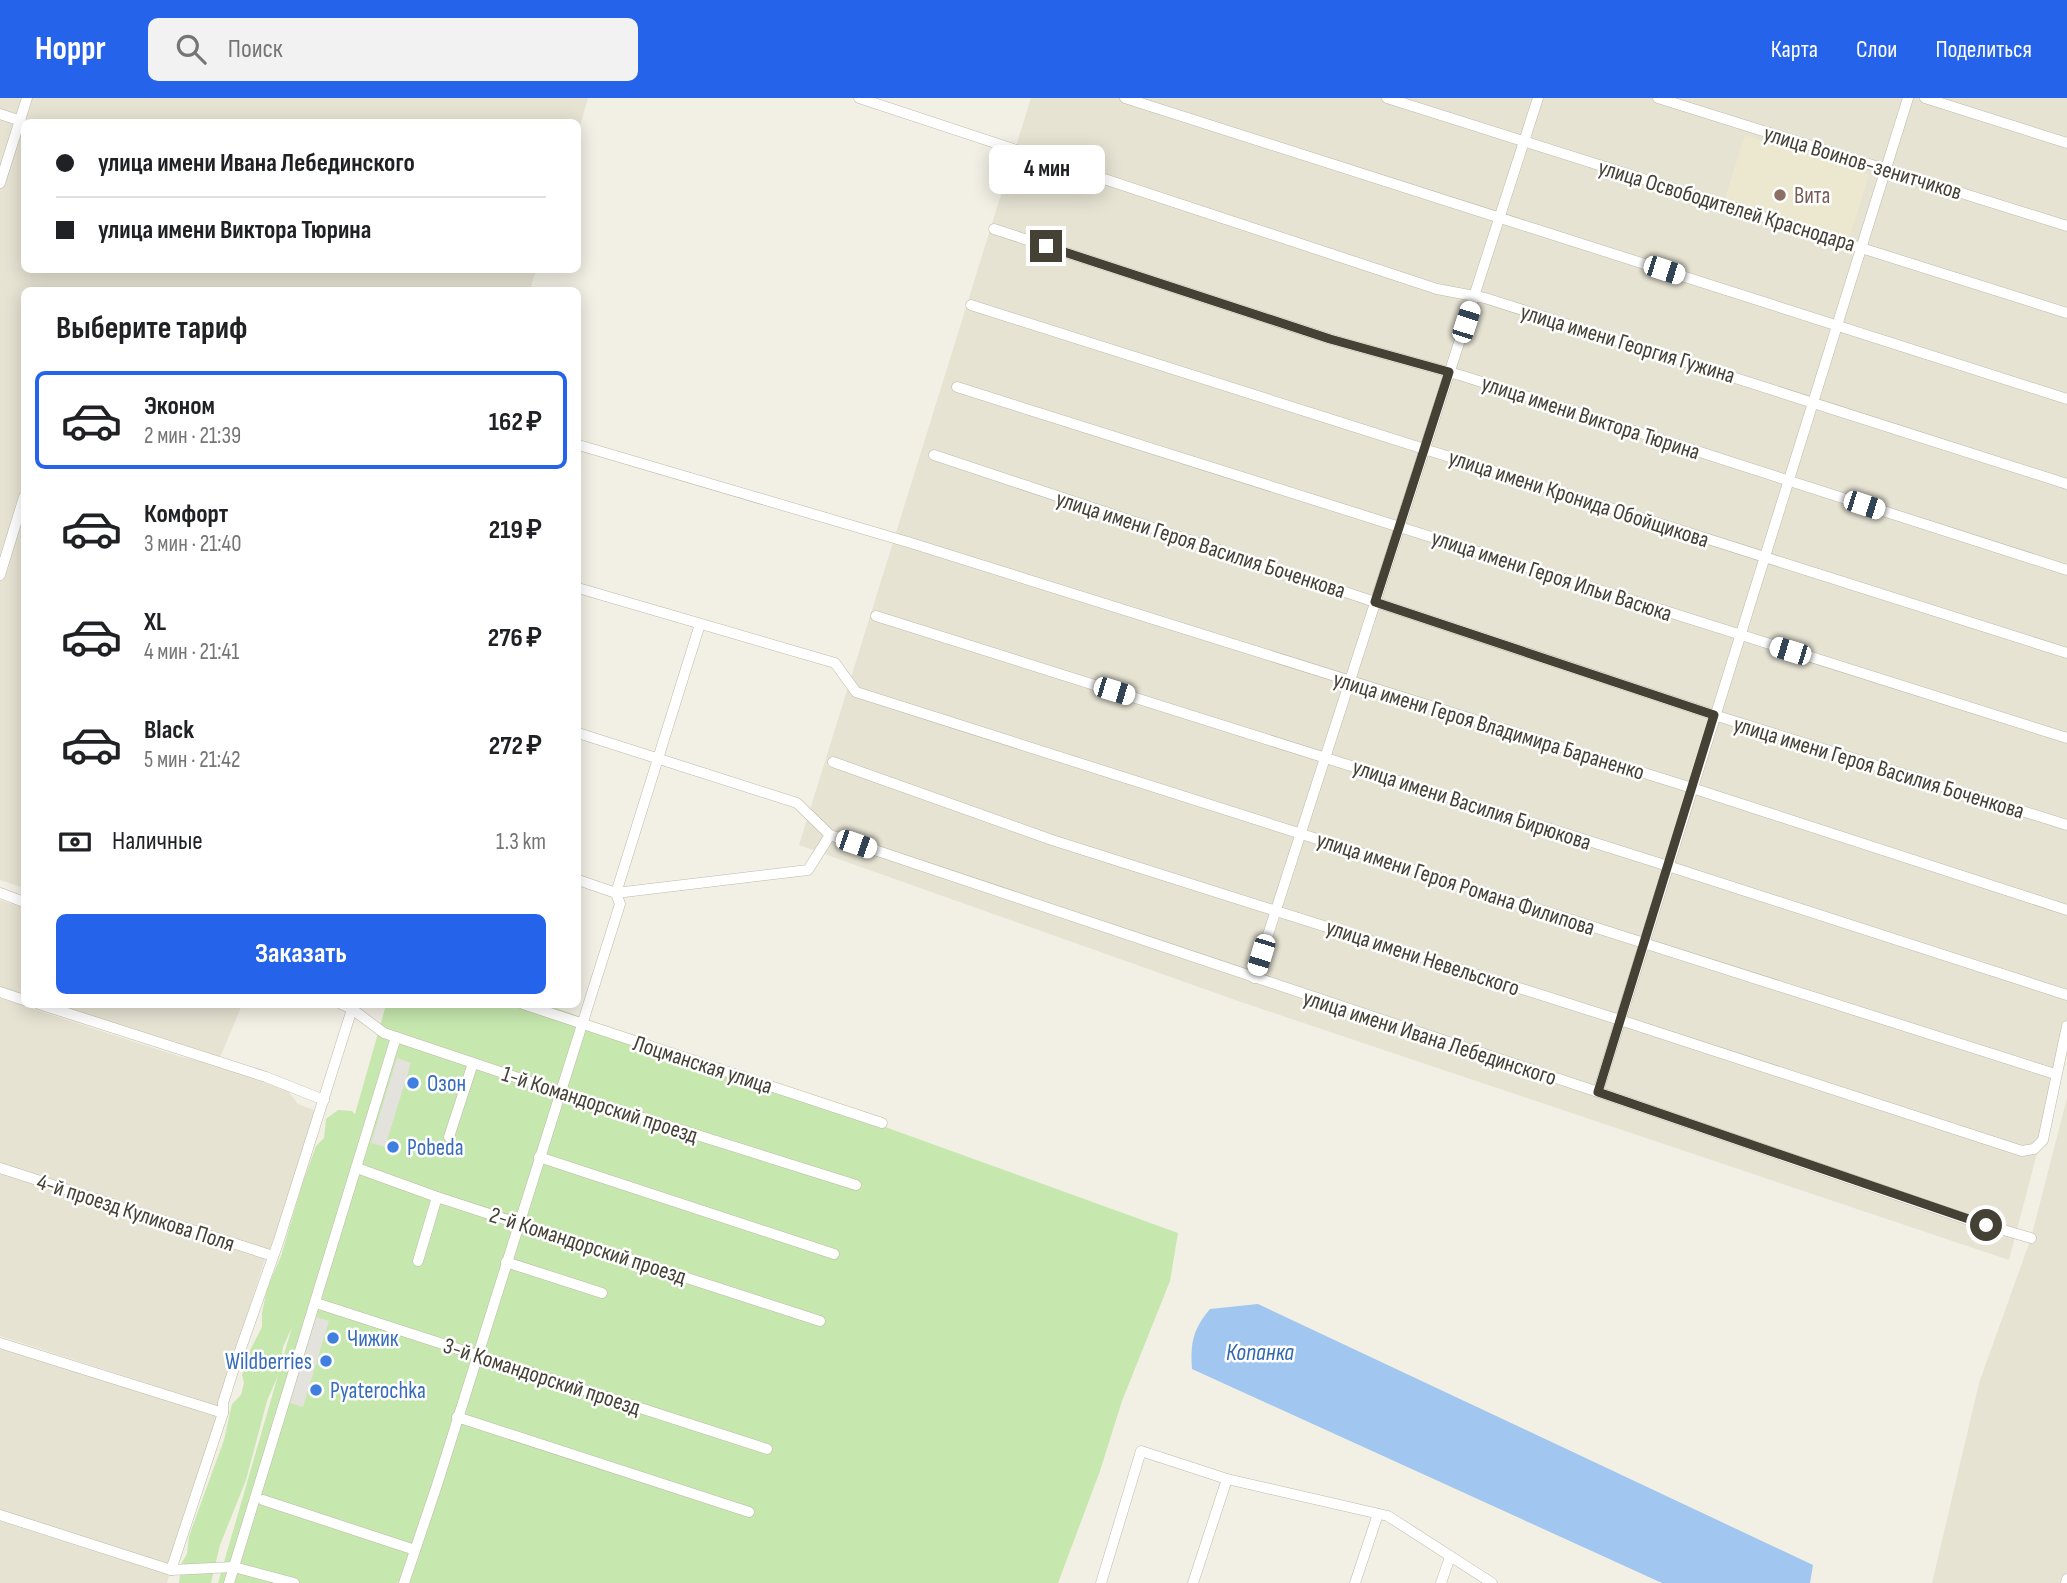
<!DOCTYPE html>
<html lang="ru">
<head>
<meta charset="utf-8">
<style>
	:root { --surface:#fff; --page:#f2f2f2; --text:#202124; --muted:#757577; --line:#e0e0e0; --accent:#2563eb }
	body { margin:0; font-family:"Sofia Sans Condensed",sans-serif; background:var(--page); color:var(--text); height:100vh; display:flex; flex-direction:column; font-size:26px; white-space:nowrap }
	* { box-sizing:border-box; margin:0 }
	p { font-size:23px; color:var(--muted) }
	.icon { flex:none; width:38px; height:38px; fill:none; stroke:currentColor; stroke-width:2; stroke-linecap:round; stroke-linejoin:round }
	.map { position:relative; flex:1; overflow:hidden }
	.side { position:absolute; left:21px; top:189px; width:560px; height:721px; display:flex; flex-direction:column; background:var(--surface); border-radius:10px; box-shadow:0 4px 18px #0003 }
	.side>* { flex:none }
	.hud { position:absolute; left:21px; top:21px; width:560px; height:154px; border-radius:10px; box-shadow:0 4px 18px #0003; display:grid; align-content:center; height:154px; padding:0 35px; background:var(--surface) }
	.end { position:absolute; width:32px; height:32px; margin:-16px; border:9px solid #454135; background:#fff; box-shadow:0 0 0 4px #fff }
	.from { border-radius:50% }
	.bubble { position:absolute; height:49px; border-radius:10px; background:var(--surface); box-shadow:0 4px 18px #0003; font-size:23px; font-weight:700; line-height:49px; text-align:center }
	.car { position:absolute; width:21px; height:42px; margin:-21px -10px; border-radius:9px; box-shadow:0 0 5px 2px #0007; background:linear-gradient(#fff 24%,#345 0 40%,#fff 0 76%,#345 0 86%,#fff 0) }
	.hud b { display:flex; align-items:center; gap:24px; height:66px; font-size:26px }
	.hud b+b { border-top:2px solid var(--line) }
	.hud i { width:18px; height:18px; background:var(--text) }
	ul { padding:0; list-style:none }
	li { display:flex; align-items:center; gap:21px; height:98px; margin:0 14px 10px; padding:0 21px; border:4px solid transparent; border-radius:10px }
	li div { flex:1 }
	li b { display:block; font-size:26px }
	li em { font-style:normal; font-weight:700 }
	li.selected { border-color:var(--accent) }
	li>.icon { width:63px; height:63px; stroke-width:1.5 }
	h2 { padding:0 35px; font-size:32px; line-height:84px }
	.pay { display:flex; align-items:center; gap:18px; height:77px; padding:0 35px; font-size:26px }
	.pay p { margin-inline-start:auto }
	.action { display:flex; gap:14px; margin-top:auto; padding:14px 35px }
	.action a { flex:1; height:80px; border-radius:10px; background:var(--accent); color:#fff; font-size:28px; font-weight:700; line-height:80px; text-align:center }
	header { display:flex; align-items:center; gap:42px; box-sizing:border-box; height:98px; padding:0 35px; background:var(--accent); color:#fff }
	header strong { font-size:33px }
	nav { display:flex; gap:38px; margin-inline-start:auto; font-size:24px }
	.search { width:490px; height:63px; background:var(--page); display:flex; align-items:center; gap:18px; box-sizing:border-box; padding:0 24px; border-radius:10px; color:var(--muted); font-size:26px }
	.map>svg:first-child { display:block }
	.residential { fill:#e6e3d3 }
	.education { fill:#ece7cf }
	.green { fill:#c6e7ae }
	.parking { fill:#e3e2dd }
	.water { fill:#a1c6ef }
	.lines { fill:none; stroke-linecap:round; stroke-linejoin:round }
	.minor-casing { stroke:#beb9a8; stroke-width:11 }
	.minor { stroke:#fff; stroke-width:10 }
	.route { stroke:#454135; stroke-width:9 }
	.education-dot { fill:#8d6e63; stroke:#fff; stroke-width:2.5 }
	.shop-dot { fill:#3f7fe0; stroke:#fff; stroke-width:2.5 }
	.labels { text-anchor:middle; stroke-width:5; stroke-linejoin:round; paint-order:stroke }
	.street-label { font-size:23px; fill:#454135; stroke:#fff }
	.education-label { font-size:23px; fill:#785e54; stroke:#fff; text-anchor:start }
	.shop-label { font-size:23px; fill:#366cbe; stroke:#fff; text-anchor:start }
	.water-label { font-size:24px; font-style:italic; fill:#2f69b0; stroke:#fff }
</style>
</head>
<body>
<header>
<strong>Hoppr</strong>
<div class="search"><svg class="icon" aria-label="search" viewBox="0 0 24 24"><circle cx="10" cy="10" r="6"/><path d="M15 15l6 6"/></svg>Поиск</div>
<nav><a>Карта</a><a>Слои</a><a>Поделиться</a></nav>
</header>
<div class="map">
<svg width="2067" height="1485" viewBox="0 0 2067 1485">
	<rect width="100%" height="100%" fill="#f2f0e5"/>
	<g class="residential">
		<polygon points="0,0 588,0 578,35 578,24 24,24 24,172 536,172 530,192 24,192 24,790 0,782"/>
		<polygon points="1031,0 2067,0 2067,941 2009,1162 1238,903 799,747"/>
		<polygon points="0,802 24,810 24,901 0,893"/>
		<polygon points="0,900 178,958 216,967 288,993 298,1006 324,1016 279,1157 0,1067"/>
		<polygon points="43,907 242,907 218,964"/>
		<polygon points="2067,1000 2067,1485 1932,1485 1979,1285 2031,1140"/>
		<polygon points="0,1074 265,1161 218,1308 0,1238"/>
		<polygon points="0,1248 215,1318 218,1323 173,1462 167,1468 0,1415"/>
		<polygon points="0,1423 128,1464 171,1472 167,1485 0,1485"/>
	</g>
	<polygon class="education" points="1745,37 1869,77 1849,140 1725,100"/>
	<polygon class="green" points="386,907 548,907 1178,1135 1170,1183 1122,1303 1100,1373 1058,1485 218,1485 292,1229 283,1249 279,1275 267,1303 246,1382 220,1447 211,1485 179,1485 181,1466 187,1456 189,1438 224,1342 232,1306 241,1297 244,1285 242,1277 246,1260 262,1229 262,1215 267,1191 281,1158 302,1087 316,1048 324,1040 326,1021 338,1012 352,1013 355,1016"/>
	<g class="parking">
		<polygon points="397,960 411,965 385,1049 371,1045"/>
		<polygon points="316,1219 329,1223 303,1309 290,1305"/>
	</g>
	<path class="water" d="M1258,1206L1813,1467L1810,1485H1662L1192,1271C1190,1245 1193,1231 1210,1211Z"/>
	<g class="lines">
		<defs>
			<g id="minor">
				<polyline points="859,0 1437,191 1485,200 2067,386"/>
				<polyline points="1125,0 2067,301"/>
				<polyline points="1387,0 2067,215"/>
				<polyline points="1658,0 2067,128"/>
				<polyline points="1925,0 2067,45"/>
				<polyline points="0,16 21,23"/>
				<polyline points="0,85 27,0"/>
				<polyline points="994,131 1330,241 1463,278 2067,472"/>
				<polyline points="971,207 2067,555"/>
				<polyline points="957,289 2067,640"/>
				<polyline points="582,348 911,445 1692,690 2067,812"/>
				<polyline points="934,357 1714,617 2067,727"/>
				<polyline points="0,477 24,399"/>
				<polyline points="578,490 835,565 856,594 2055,976"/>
				<polyline points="876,518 1668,768 2067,897"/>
				<polyline points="578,635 797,705 830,737 1598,994 1969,1122 2031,1140"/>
				<polyline points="833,664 1052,742 1620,922 2022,1053 2034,1051 2043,1042 2067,928"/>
				<polyline points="578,782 616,795 808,772 830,737"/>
				<polyline points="0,795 24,804"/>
				<polyline points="1254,880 1538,0"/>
				<polyline points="0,894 24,902"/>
				<polyline points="39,906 266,979 324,1002"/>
				<polyline points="341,906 352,911 384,935 560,994 856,1087"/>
				<polyline points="523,906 882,1025"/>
				<polyline points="1598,994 1908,0"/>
				<polyline points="449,1039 473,965"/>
				<polyline points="539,1059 834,1156"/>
				<polyline points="0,1070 273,1158"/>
				<polyline points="357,1070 437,1099 820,1223"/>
				<polyline points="418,1163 437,1099"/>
				<polyline points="506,1164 602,1195"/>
				<polyline points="316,1205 767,1351"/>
				<polyline points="0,1245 223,1315"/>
				<polyline points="457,1319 749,1414"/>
				<polyline points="263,1402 415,1452"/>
				<polyline points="0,1417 171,1472 234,1469 294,1485"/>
				<polyline points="171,1472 223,1315 223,1305 234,1270 279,1142 352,911"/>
				<polyline points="229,1485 396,939"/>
				<polyline points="404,1485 437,1387 620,806 616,795 700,526"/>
				<polyline points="1101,1485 1141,1353 1227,1381 1388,1418 1492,1485"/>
				<polyline points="1193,1485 1227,1381"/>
				<polyline points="1355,1485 1378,1416"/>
				<polyline points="1441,1485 1450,1459"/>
				<polyline points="2066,1485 2067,1481"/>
			</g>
		</defs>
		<use href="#minor" class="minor-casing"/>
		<use href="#minor" class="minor"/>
	</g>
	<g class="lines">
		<polyline class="route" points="1046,148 1330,241 1449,274 1375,504 1714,617 1598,994 1986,1127"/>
	</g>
	<circle class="education-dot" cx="1780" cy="97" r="7"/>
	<g class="shop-dot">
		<circle cx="413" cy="985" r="7"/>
		<circle cx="393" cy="1049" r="7"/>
		<circle cx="333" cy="1240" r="7"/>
		<circle cx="326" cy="1263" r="7"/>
		<circle cx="316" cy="1292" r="7"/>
	</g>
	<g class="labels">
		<g class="street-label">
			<text transform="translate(1863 64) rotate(17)" y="8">улица Воинов-зенитчиков</text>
			<text transform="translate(1727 107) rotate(17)" y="8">улица Освободителей Краснодара</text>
			<text transform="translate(1628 245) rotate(17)" y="8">улица имени Георгия Гужина</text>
			<text transform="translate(1591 319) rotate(18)" y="8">улица имени Виктора Тюрина</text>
			<text transform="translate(1579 400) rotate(18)" y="8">улица имени Кронида Обойщикова</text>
			<text transform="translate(1201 446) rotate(18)" y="8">улица имени Героя Василия Боченкова</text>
			<text transform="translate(1552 477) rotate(18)" y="8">улица имени Героя Ильи Васюка</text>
			<text transform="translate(1489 627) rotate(17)" y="8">улица имени Героя Владимира Бараненко</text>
			<text transform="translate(1879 669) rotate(17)" y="8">улица имени Героя Василия Боченкова</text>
			<text transform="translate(1472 706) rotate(18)" y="8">улица имени Василия Бирюкова</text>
			<text transform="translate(1456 785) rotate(18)" y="8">улица имени Героя Романа Филипова</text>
			<text transform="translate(1423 859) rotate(18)" y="8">улица имени Невельского</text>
			<text transform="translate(1430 939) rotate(18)" y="8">улица имени Ивана Лебединского</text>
			<text transform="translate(703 966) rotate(18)" y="8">Лоцманская улица</text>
			<text transform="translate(600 1006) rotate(18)" y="8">1-й Командорский проезд</text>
			<text transform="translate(136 1114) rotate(18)" y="8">4-й проезд Куликова Поля</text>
			<text transform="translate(588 1147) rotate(18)" y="8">2-й Командорский проезд</text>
			<text transform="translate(542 1278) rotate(18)" y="8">3-й Командорский проезд</text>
		</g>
		<g class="education-label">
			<text x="1794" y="105">Вита</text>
		</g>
		<g class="shop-label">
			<text x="427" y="993">Озон</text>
			<text x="407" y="1057">Pobeda</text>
			<text x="347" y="1248">Чижик</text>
			<text x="312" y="1271" text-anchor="end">Wildberries</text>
			<text x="330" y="1300">Pyaterochka</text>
		</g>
		<g class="water-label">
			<text x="1260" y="1262">Копанка</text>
		</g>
	</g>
</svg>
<i class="end from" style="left:1986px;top:1127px"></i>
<i class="end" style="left:1046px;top:148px"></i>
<div class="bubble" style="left:989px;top:47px;width:116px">4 мин</div>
<i class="car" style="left:1664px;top:172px;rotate:108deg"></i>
<i class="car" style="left:1466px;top:224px;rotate:18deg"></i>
<i class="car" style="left:1864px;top:407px;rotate:108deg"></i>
<i class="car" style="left:1790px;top:553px;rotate:287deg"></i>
<i class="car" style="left:1114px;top:593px;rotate:107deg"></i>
<i class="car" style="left:856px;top:746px;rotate:109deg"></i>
<i class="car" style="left:1261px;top:857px;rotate:197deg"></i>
<div class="hud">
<b><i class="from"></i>улица имени Ивана Лебединского</b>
<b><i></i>улица имени Виктора Тюрина</b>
</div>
<section class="side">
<h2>Выберите тариф</h2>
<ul>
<li class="selected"><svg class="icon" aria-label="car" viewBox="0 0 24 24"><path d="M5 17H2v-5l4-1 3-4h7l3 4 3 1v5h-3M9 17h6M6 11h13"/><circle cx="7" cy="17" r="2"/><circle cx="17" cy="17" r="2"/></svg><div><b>Эконом</b><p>2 мин · 21:39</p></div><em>162 ₽</em></li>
<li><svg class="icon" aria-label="car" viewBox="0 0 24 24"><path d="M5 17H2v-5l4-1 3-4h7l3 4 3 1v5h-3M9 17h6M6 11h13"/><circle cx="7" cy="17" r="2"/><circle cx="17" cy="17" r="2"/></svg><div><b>Комфорт</b><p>3 мин · 21:40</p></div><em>219 ₽</em></li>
<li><svg class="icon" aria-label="car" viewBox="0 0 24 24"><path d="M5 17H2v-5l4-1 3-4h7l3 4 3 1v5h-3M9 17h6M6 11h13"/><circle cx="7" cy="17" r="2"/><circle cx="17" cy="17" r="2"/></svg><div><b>XL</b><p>4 мин · 21:41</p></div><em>276 ₽</em></li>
<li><svg class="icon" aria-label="car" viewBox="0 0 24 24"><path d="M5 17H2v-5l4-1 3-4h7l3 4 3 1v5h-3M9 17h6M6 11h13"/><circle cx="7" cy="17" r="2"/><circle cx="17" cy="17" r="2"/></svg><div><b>Black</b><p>5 мин · 21:42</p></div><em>272 ₽</em></li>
</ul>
<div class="pay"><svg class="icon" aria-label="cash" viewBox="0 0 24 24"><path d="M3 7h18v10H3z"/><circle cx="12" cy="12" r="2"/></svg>Наличные<p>1.3 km</p></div>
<div class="action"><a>Заказать</a></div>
</section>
</div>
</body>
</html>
